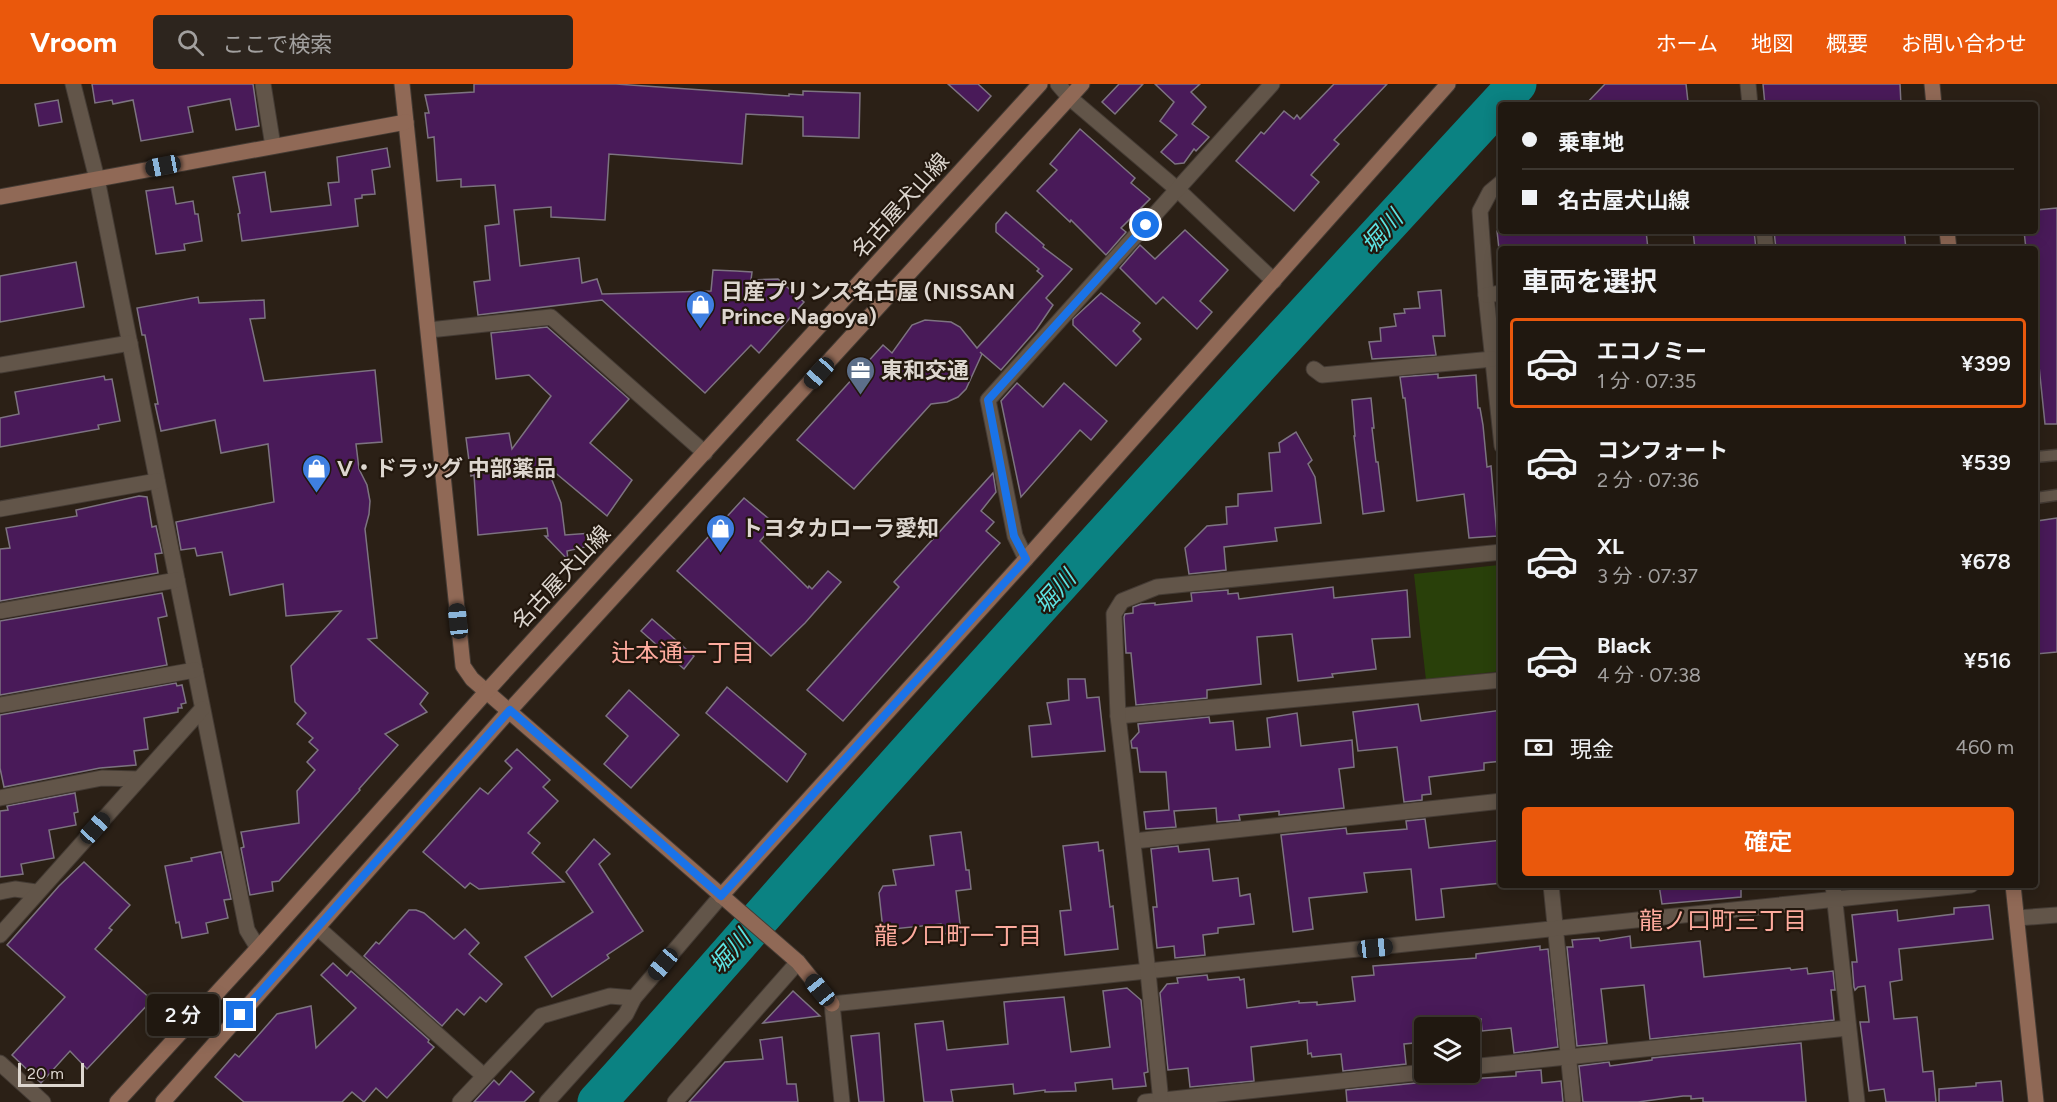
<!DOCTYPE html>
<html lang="ja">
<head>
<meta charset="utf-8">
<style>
	:root { --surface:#201810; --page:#2d251e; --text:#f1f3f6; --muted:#a2a09f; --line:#3d3730; --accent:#ea580c }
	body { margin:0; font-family:Figtree,"Noto Sans JP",sans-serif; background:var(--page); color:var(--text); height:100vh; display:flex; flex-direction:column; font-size:22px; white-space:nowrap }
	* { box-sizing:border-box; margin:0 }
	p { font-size:20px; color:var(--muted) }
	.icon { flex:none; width:33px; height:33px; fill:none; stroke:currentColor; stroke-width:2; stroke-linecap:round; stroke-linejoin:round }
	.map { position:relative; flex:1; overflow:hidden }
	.details { position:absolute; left:1498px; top:162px; width:540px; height:642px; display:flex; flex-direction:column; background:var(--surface); border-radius:6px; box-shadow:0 3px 15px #0003,0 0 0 2px var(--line) }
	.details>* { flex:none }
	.hud { position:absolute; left:1498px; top:18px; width:540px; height:132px; border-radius:6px; box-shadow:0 3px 15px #0003,0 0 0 2px var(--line); display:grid; align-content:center; height:132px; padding:0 24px; background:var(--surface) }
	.fabs { position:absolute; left:1414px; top:933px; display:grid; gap:12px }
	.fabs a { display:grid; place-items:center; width:66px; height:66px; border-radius:6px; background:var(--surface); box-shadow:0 3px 15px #0003,0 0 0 2px var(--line); font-size:30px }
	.scale { position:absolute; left:18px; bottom:15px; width:66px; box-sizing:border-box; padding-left:6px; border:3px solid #ddd6cf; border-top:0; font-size:16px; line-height:21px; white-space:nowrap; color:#ddd6cf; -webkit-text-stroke:4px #22170d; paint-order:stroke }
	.end { position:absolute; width:27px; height:27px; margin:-14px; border:8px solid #1a73e8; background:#fff; box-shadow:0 0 0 3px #fff }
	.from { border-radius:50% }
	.bubble { position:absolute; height:42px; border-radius:6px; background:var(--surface); box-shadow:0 3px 15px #0003,0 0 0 2px var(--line); font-size:20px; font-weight:600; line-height:42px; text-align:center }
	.car { position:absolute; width:18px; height:36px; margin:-18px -9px; border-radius:8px; box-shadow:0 0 4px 2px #0007; background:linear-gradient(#222 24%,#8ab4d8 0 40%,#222 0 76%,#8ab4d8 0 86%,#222 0) }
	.hud b { display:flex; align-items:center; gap:21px; height:57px; font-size:22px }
	.hud b+b { border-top:2px solid var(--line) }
	.hud i { width:15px; height:15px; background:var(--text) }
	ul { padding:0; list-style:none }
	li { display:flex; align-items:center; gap:18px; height:90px; margin:0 12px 9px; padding:0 12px; border:3px solid transparent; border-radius:6px }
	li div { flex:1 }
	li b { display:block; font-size:22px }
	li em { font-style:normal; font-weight:600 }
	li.on { border-color:var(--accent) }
	li>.icon { width:54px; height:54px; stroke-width:1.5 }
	h2 { padding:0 24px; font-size:27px; line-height:72px }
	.pay { display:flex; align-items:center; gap:15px; height:66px; padding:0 24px; font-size:22px }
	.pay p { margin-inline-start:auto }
	.button { display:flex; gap:12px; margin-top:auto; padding:12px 24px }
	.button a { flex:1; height:69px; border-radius:6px; background:var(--accent); color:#fff; font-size:24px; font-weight:600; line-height:69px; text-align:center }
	header { display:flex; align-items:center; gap:36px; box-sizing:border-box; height:84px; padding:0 30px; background:var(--accent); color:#fff }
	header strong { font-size:28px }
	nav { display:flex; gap:33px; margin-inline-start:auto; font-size:21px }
	.search { width:420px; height:54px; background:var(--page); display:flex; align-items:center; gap:15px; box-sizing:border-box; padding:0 21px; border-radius:6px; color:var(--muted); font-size:22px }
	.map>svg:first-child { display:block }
	.green { fill:#29400a }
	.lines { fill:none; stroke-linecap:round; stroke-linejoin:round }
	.river { stroke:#0b8282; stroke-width:39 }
	.building { fill:#491a59; stroke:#7d7381; stroke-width:1.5 }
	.lane-casing { stroke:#443b34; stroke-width:13 }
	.street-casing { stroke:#443b34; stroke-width:17 }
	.secondary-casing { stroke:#443b34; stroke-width:17 }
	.lane { stroke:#625549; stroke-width:10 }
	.street { stroke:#625549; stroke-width:15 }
	.secondary { stroke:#906956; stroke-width:15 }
	.route { stroke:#1a73e8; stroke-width:8 }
	.labels { text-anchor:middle; stroke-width:4.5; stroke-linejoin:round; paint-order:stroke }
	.street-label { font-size:22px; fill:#ddd6cf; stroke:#22170d }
	.poi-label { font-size:22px; font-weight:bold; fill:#ddd6cf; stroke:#22170d; text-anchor:start }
	.water-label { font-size:24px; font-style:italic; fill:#5de3e3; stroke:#22170d }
	.neighbourhood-label { font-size:24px; fill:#feab9e; stroke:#22170d }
</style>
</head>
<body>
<header>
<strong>Vroom</strong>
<div class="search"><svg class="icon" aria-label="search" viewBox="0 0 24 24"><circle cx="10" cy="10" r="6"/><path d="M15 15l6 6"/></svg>ここで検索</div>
<nav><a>ホーム</a><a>地図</a><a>概要</a><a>お問い合わせ</a></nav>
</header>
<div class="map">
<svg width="2057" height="1018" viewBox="0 0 2057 1018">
	<rect width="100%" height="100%" fill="#2b2016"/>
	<polygon class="green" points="1499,481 1501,483 1501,587 1426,596 1414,490"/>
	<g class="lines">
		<path class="river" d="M597,1018C672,936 743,853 817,770C1047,511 1282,255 1517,0"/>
	</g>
	<g class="building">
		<polygon points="92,0 253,0 259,42 236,46 230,15 188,23 193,48 141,57 133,16 113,20 112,16 95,19"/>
		<polygon points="474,0 616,0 789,12 789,10 803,11 803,7 860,9 859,54 803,52 803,33 746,30 742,80 609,70 605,136 551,133 551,123 514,126 520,182 579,174 582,199 597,195 602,210 711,207 713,186 736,187 752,188 751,196 778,195 804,218 759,269 751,261 705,309 602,216 478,231 474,198 490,196 485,142 499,140 495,101 461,103 461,95 437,97 434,53 428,54 425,29 429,29 425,11 474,8"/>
		<polygon points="948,0 978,0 991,12 978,27"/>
		<polygon points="1119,0 1143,0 1115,30 1102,18"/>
		<polygon points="1155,0 1200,0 1191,8 1206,23 1192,40 1209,53 1196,67 1194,65 1184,79 1175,80 1161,68 1177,51 1160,37 1174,18"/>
		<polygon points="1334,0 1387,0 1334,56 1339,60 1311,91 1319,98 1294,127 1236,77 1261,48 1264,50 1284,27 1294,35 1297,31 1300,35"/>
		<polygon points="1605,0 1686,0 1688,18 1662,21 1585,21"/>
		<polygon points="1763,0 1900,0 1901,21 1765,21"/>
		<polygon points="58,16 62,38 39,42 35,20"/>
		<polygon points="1080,45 1135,94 1131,99 1150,115 1121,144 1126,148 1106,171 1071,136 1070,138 1037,107 1057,86 1050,80"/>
		<polygon points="387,64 390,83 372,86 375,110 362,111 362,114 355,115 358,142 242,157 238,130 240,129 233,93 265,88 271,128 331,121 328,99 339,98 337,73"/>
		<polygon points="173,103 176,120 193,117 195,130 198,130 202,157 184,160 185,166 156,170 146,107"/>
		<polygon points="2057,124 2057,340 2045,340 2036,253 2036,165 2026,165 2024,147 2036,147 2036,126"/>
		<polygon points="1006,128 1044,161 1043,163 1072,185 1046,214 1053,221 1036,246 1001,286 980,268 982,270 966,305 958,313 947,318 931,320 854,405 797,356 883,261 892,269 912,241 925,236 951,238 960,243 977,264 1043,192 1037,187 1039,185 996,148 996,140"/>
		<polygon points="1185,146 1228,186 1200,217 1212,228 1197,245 1163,213 1156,220 1120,184 1140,161 1155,175"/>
		<polygon points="1497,147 1646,147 1648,165 1499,165"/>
		<polygon points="1693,147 1754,147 1756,165 1695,165"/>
		<polygon points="1774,147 1904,147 1906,165 1776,165"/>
		<polygon points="76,178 84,223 0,238 0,192"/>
		<polygon points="1441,206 1445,252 1433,252 1436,271 1372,275 1369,258 1381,257 1380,244 1396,242 1394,230 1405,229 1404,225 1420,224 1418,208"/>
		<polygon points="1101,209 1140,239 1133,247 1141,255 1116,282 1073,241 1073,235"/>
		<polygon points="198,213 199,219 264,216 265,234 250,235 264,297 375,286 382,358 356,360 359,385 367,401 370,417 369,430 365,445 377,554 368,555 428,609 420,620 427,628 385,650 398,661 359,705 360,706 279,797 272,798 273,807 250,811 241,764 244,763 241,748 299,739 297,707 315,686 307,678 318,666 309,658 313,654 297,640 306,629 295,618 291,582 341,527 286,532 283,500 230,511 222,468 197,472 195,464 181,466 176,438 274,418 268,360 221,369 215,336 161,347 155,320 158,320 145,251 142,251 137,224"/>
		<polygon points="547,243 629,315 590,359 632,396 607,432 546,381 561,419 565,451 606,448 607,458 567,467 568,476 545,452 548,452 547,444 478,451 474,391 471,392 466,354 509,349 512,365 551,312 529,291 496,295 491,249"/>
		<polygon points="1438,290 1438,294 1476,291 1478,324 1480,324 1483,341 1487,383 1491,382 1497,452 1469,454 1464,410 1417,417 1405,314 1403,314 1400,293"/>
		<polygon points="104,292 105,296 112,295 120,337 98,341 99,345 82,348 0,363 0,334 19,330 15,308"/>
		<polygon points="1017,299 1043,323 1064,299 1107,337 1091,356 1080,346 1021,413 1001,317"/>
		<polygon points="1371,314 1374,344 1372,344 1376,378 1378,378 1384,427 1363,430 1354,352 1355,352 1352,316"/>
		<polygon points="1296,348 1312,376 1308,380 1315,393 1321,439 1275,444 1277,457 1224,463 1226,486 1189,490 1185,464 1207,442 1227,440 1226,423 1238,422 1238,410 1272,407 1269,369 1280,368 1279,359"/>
		<polygon points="993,389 996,408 981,427 994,438 986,447 1000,459 843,637 807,606 899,503 894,498"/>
		<polygon points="139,412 147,413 152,443 156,442 162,469 155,470 158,489 0,517 0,465 10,464 6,444 77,432 76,426"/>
		<polygon points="744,414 775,440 760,457 808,504 809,502 812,505 828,487 841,498 805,539 771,572 677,487"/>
		<polygon points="2057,434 2057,568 2036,570 2036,457 2038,457 2037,437"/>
		<polygon points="1333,503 1334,514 1407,506 1410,553 1372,555 1376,585 1332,590 1333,593 1298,597 1292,550 1257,553 1261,600 1207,606 1207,614 1136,621 1131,569 1126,569 1124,533 1125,530 1133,529 1133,523 1141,520 1155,519 1155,521 1192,517 1191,509 1228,506 1228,510 1238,509 1239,515"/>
		<polygon points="162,509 167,532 158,534 167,581 0,611 0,537"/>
		<polygon points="652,535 694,572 684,585 641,547"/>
		<polygon points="1068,595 1085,595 1087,614 1099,613 1105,667 1032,673 1029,642 1051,640 1047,619 1069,616"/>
		<polygon points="176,599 177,602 182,601 186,619 181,620 182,624 178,624 178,628 144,634 148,665 134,667 136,681 100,684 4,703 0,684 0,631"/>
		<polygon points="727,603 806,670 787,698 706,629"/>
		<polygon points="629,606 679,651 631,704 604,680 628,652 606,632"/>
		<polygon points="1418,620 1421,637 1502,626 1502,677 1484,679 1484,686 1429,693 1431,710 1422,711 1422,716 1404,718 1397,663 1358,667 1353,628"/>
		<polygon points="1297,629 1301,662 1352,656 1354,683 1339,685 1344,724 1279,731 1279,727 1260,729 1239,731 1240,736 1217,738 1216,724 1174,727 1176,743 1146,745 1144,728 1169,726 1166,688 1140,688 1137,664 1132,664 1131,657 1139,648 1138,640 1209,633 1210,639 1233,637 1236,666 1270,663 1267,634"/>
		<polygon points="517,665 550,696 543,703 558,717 528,749 540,759 532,769 564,798 479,805 470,799 465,804 423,768 480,704 488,710 512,684 505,677"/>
		<polygon points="75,709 78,728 74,729 76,741 49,746 54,774 21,780 23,790 0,793 0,727 8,726 7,722"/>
		<polygon points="1425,735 1429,764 1502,756 1502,799 1441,805 1444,833 1416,836 1411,785 1364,789 1367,808 1309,814 1313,845 1293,848 1281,751 1346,744 1347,750 1407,745 1406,737"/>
		<polygon points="961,748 966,786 969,786 971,805 956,807 961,848 942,850 941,840 883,846 879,809 883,802 896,801 893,786 934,781 930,752"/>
		<polygon points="594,755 610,770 599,780 643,847 607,871 609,874 552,913 525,873 593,828 566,788"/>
		<polygon points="1098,758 1099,767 1103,766 1110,823 1113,822 1118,865 1065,871 1060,827 1071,826 1063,762"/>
		<polygon points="1178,762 1179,768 1209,765 1213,797 1238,794 1240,812 1250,810 1254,840 1218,844 1218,849 1203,851 1205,871 1175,874 1174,862 1157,864 1153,823 1157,823 1151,765"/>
		<polygon points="221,768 231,815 224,816 228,834 206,839 208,849 182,854 179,838 176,839 165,782 192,777 191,774"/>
		<polygon points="84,778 130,821 109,844 112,846 95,865 152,916 87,985 70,967 41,999 12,971 65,913 7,861 59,802"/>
		<polygon points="1659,801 1741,801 1741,813 1662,820"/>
		<polygon points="1989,821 1993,855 1899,865 1902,896 1890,898 1894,935 1917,933 1923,988 1933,987 1936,1018 1886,1018 1884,1005 1869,1007 1860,938 1869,938 1865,902 1858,903 1855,906 1854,903 1852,878 1857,878 1852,831 1897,826 1898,837 1954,830 1954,824"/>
		<polygon points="409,826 416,826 424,829 454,855 465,845 479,859 469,870 502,900 486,918 480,913 464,931 457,925 442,942 364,872 376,858 379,860"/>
		<polygon points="1630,852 1631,864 1700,857 1704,893 1790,884 1791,886 1807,884 1808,890 1833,887 1835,906 1831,906 1834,936 1650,955 1644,901 1601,905 1607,959 1577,962 1567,863 1573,863 1572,856 1599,854 1600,857"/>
		<polygon points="1540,862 1540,866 1548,865 1558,963 1514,969 1511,944 1482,947 1481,935 1448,940 1448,944 1425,944 1425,958 1404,960 1406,980 1343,987 1341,970 1312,973 1311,969 1308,970 1307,956 1251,963 1254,997 1190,1003 1188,984 1168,986 1160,909 1167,900 1178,899 1177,894 1207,891 1208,896 1239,893 1240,896 1244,895 1247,924 1299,917 1299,919 1317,918 1317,921 1355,917 1352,893 1374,891 1373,882 1476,874 1476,870"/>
		<polygon points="333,879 347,892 351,887 429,956 428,958 434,963 387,1014 376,1004 364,1018 352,1008 342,1018 244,1018 215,993 235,970 239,973 277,930 311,922 316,964 356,924 321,891"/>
		<polygon points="1127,904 1141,916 1148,988 1144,989 1146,1002 1113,1005 1112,995 1075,999 1076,1007 1045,1008 1045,1006 1014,1010 1013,1000 951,1006 953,1018 924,1018 915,940 943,937 947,966 1008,960 1004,918 1064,913 1071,968 1110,963 1103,907"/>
		<polygon points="793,907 820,932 763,939"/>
		<polygon points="879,949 884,1018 859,1018 851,952"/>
		<polygon points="782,953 787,1000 796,1000 798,1018 689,1018 725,978 763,975 760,956"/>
		<polygon points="1801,959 1806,1018 1703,1018 1703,1014 1691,1015 1691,1012 1683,1012 1638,1018 1583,1018 1579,982 1609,978 1610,982 1652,976 1652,974"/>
		<polygon points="1541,986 1542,999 1561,997 1563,1018 1347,1018 1346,1006 1436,997 1516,992 1516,988"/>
		<polygon points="511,987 534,1008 524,1018 474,1018 494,996 499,1001"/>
		<polygon points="2001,997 2003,1018 1939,1018 1939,1005 1976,1002 1976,999"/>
	</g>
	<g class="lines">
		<defs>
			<g id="lane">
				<polyline points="2036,373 2057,371"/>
				<polyline points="2036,414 2057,411"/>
			</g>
			<g id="street">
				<polyline points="73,0 97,95 247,846 258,864"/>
				<polyline points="263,0 273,62"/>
				<polyline points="1058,0 1070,14 1178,106 1274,197"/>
				<polyline points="1748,0 1750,21"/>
				<polyline points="1502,98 1490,108 1480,127 1486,211 1502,362"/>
				<polyline points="1764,147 1766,165"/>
				<polyline points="1486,211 1502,209"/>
				<polyline points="429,246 551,233 705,369"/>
				<polyline points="0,281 130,259"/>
				<polyline points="1314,285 1322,291 1493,275"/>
				<polyline points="0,425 157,397"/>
				<polyline points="1026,475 1015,452 988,316 1272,0"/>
				<polyline points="0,527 177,496"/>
				<polyline points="0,621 195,586"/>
				<polyline points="1118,632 1502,596"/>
				<polyline points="0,714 102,694 139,695"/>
				<polyline points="1134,757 1502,717"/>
				<polyline points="1551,801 1573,1018"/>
				<polyline points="1833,801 1857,1018"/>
				<polyline points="0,808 15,805 36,808"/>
				<polyline points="2017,834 2057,831"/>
				<polyline points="318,844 484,992"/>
				<polyline points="0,851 202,625"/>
				<polyline points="0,979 43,1018"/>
				<polyline points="1470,983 1848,944"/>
				<polyline points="460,1018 541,932 610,912 634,914"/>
				<polyline points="547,1018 626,930 634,914 721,812"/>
				<polyline points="675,1018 798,878"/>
				<polyline points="842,1018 832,920 1971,801"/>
				<polyline points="1145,1018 1425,988"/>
				<polyline points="1161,1018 1148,888 1118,632 1114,530 1122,517 1157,503 1502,468"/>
			</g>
			<g id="secondary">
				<polyline points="402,0 463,582 472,595 798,878 832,920"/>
				<polyline points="1932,0 1934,21"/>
				<polyline points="0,113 406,38"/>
				<polyline points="1947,147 1949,165"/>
				<polyline points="2013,801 2036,1018"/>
				<polyline points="721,812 1026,475 1448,0"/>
				<polyline points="117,1018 258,864 487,607 1040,0"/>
				<polyline points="163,1018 510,626 1082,0"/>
			</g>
		</defs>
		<use href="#lane" class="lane-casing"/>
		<use href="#street" class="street-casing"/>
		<use href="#secondary" class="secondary-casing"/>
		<use href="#lane" class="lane"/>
		<use href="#street" class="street"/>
		<use href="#secondary" class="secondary"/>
	</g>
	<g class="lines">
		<polyline class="route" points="240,931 510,626 721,812 1026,475 1014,452 988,316 1146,141"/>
	</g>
	<defs>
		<symbol id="shop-pin" viewBox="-11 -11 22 30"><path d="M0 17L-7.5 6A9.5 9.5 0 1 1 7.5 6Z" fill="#3f7fe0" stroke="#22170d"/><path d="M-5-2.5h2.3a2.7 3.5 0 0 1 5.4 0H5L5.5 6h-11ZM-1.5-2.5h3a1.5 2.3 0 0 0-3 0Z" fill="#fff"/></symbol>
		<symbol id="office-pin" viewBox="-11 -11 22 30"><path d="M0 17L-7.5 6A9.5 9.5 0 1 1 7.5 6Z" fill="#5c6f8a" stroke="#22170d"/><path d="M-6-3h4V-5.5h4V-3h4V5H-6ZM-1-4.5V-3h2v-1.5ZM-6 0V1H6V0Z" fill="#fff"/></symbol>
	</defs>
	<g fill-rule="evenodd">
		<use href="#shop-pin" x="684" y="204" width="33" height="45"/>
		<use href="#office-pin" x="844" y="270" width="33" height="45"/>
		<use href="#shop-pin" x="300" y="368" width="33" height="45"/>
		<use href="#shop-pin" x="704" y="428" width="33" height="45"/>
	</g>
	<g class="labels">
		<g class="street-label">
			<text transform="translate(900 121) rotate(-48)" y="8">名古屋犬山線</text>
			<text transform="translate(561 493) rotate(-47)" y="8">名古屋犬山線</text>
		</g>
		<g class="poi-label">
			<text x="721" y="215">日産プリンス名古屋 (NISSAN<tspan x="721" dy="25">Prince Nagoya)</tspan></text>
			<text x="881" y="294">東和交通</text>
			<text x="337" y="392">V・ドラッグ 中部薬品</text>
			<text x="741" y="452">トヨタカローラ愛知</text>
		</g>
		<g class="water-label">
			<text transform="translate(1382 148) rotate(-48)" y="8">堀川</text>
			<text transform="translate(1055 508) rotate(-48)" y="8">堀川</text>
			<text transform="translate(730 868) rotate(-49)" y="8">堀川</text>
		</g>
		<g class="neighbourhood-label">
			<text x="683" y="577">辻本通一丁目</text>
			<text x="1723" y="845">龍ノ口町三丁目</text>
			<text x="958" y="860">龍ノ口町一丁目</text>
		</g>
	</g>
</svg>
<div class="fabs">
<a><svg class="icon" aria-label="layers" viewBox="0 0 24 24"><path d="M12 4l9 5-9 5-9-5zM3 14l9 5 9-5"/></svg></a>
</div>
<div class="scale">20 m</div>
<i class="end from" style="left:1146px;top:141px"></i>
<i class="end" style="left:240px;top:931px"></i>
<div class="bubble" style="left:147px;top:910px;width:72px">2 分</div>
<i class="car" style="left:163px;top:82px;rotate:259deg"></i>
<i class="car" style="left:819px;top:289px;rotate:222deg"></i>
<i class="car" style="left:458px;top:537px;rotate:354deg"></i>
<i class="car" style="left:95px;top:744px;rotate:42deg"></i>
<i class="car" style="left:1375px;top:864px;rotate:84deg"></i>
<i class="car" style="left:663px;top:880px;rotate:220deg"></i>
<i class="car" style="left:820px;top:906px;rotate:321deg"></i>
<div class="hud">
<b><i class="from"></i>乗車地</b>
<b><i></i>名古屋犬山線</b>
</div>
<section class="details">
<h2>車両を選択</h2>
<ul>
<li class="on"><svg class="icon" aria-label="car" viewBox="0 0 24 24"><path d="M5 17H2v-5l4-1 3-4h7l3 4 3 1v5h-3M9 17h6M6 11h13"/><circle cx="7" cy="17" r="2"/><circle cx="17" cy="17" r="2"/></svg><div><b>エコノミー</b><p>1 分 · 07:35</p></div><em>¥399</em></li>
<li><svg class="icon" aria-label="car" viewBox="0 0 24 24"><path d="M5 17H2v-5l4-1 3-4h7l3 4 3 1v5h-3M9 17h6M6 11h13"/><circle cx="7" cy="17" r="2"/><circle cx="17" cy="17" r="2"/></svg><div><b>コンフォート</b><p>2 分 · 07:36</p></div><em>¥539</em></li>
<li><svg class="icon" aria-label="car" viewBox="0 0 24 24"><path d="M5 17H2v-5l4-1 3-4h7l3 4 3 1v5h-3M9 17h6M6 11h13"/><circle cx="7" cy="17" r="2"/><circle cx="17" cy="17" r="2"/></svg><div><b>XL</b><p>3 分 · 07:37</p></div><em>¥678</em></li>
<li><svg class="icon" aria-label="car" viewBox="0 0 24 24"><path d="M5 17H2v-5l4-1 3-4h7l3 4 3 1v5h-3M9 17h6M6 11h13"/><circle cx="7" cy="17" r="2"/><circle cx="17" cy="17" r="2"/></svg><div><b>Black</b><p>4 分 · 07:38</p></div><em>¥516</em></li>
</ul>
<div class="pay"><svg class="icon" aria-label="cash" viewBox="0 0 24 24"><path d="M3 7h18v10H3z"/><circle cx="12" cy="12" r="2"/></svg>現金<p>460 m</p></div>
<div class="button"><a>確定</a></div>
</section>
</div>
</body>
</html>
